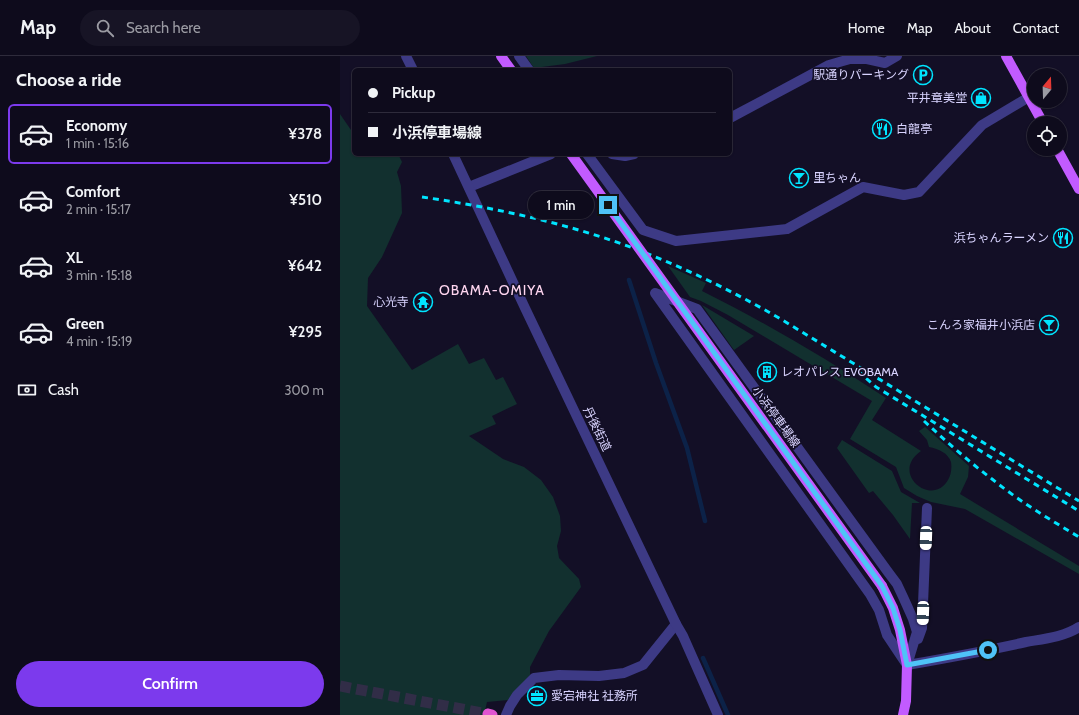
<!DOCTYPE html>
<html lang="en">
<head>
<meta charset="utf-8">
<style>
	:root { --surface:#0e0b1c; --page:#171425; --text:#f1f3f6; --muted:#9b9ba3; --line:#2e2b3b; --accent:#7c3aed }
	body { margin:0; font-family:Cabin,"Noto Sans JP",sans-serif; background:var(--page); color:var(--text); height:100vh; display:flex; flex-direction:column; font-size:15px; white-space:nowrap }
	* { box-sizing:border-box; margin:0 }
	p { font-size:13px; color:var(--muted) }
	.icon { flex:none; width:22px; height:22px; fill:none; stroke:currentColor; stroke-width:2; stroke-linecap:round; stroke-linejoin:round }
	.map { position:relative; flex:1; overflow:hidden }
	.details { display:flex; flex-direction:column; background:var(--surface); width:340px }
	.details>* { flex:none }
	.guide { position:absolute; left:12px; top:12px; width:380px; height:88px; border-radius:6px; box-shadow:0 1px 3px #0004,0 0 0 1px var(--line); display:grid; align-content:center; height:88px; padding:0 16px; background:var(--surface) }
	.needle { width:26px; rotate:19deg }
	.buttons { position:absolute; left:687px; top:12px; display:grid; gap:8px }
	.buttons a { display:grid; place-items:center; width:40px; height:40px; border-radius:50%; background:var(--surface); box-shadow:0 1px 3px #0004,0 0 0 1px var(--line); font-size:20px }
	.end { position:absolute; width:18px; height:18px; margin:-9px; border:5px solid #4fc3f7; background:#111; box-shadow:0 0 0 2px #111 }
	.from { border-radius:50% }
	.bubble { position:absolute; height:28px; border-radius:14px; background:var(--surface); box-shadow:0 1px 3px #0004,0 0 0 1px var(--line); font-size:13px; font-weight:600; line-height:28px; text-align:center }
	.car { position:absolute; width:12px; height:24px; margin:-12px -6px; border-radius:5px; box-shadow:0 0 3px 1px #0007; background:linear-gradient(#fff 24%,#345 0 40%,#fff 0 76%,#345 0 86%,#fff 0) }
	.guide b { display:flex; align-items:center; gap:14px; height:38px; font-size:15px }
	.guide b+b { border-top:1px solid var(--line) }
	.guide i { width:10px; height:10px; background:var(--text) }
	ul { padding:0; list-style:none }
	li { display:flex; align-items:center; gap:12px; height:60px; margin:0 8px 6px; padding:0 8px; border:2px solid transparent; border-radius:6px }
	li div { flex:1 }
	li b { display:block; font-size:15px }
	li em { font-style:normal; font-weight:600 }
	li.active { border-color:var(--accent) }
	li>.icon { width:36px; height:36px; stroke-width:1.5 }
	h2 { padding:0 16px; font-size:18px; line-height:48px }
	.pay { display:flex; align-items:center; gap:10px; height:44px; padding:0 16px; font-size:15px }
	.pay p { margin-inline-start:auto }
	.cta { display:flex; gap:8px; margin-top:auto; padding:8px 16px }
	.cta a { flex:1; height:46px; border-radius:24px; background:var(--accent); color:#fff; font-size:16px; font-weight:600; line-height:46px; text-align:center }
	header { display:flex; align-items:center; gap:24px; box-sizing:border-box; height:56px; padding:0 20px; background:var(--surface); border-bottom:1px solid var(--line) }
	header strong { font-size:19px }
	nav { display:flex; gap:22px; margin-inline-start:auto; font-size:14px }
	.search { width:280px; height:36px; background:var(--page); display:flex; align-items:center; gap:10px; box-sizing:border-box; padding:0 14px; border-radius:22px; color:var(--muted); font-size:15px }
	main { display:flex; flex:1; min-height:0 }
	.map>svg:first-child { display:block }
	.green { fill:#12302f }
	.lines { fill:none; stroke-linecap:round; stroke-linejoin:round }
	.stream { stroke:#0c2248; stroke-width:4.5 }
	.trunk-tunnel { stroke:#312d47; stroke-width:11; stroke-dasharray:11 5.5; stroke-linecap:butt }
	.minor { stroke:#3d3a85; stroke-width:10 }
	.tertiary { stroke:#3d3a85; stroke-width:10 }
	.primary { stroke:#c25bff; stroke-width:10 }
	.trunk { stroke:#e055d1; stroke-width:11 }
	.rail { stroke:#00e5ff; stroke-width:3; stroke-dasharray:6 5; stroke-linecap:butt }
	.primary-bridge { stroke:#c25bff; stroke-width:10 }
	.route { stroke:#4fc3f7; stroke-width:5 }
	.labels { text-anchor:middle; stroke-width:3.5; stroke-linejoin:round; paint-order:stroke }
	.poi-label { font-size:12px; fill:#d9d4ff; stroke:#130f26; text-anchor:end }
	.street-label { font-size:12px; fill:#d9d4ff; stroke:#130f26 }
	.quarter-label { font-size:14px; letter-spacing:1px; fill:#ffd6f0; stroke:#130f26 }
</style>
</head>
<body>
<header>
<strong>Map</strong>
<div class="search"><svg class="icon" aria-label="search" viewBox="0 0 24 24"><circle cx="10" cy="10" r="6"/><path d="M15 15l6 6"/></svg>Search here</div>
<nav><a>Home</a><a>Map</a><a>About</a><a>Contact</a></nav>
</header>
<main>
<section class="details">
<h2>Choose a ride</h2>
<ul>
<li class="active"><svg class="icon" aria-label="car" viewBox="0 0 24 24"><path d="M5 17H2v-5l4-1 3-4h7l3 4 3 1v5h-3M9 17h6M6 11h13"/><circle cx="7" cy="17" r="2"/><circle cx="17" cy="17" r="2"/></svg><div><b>Economy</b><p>1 min · 15:16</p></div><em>¥378</em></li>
<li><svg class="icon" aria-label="car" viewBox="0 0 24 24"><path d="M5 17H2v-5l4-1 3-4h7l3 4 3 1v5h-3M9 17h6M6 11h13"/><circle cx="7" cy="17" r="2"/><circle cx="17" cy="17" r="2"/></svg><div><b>Comfort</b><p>2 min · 15:17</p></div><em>¥510</em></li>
<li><svg class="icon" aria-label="car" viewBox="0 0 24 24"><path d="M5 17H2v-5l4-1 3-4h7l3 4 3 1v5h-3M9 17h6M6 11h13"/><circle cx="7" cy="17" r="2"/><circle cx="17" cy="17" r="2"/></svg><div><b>XL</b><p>3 min · 15:18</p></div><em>¥642</em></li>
<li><svg class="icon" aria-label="car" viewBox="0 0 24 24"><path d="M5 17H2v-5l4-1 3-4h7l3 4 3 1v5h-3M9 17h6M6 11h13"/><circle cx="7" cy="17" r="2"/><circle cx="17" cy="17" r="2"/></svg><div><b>Green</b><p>4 min · 15:19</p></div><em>¥295</em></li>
</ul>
<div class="pay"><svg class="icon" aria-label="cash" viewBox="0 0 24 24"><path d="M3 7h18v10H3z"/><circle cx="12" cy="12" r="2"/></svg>Cash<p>300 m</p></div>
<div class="cta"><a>Confirm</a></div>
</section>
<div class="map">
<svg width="739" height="659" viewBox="0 0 739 659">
	<rect width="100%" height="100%" fill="#130f26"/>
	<g class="green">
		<polygon points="186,0 257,0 225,8 194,12"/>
		<polygon points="0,58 11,74 14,73 14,98 58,98 62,106 57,116 61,130 62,157 42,201 28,222 27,250 72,314 118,288 129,308 144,302 156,324 163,321 177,348 152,360 156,368 129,380 163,403 184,411 201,424 213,441 220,460 221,475 217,490 219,502 239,523 241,531 209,575 190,611 190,619 168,644 147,646 144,659 0,659"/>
		<path d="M328,210L366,227L362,235C426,267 487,303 546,342L532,364L581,395C549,417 592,452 608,424C611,419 612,413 611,406C608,397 599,393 589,391L587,384L579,375L585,371L629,410L628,421L620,438L739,510V518L625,453L591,446L577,440L564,432L556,411L510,383L532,345L388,259L361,245L350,241Z"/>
		<polygon points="362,249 414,280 394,294"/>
		<polygon points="502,384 552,415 561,436 580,447 572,447 570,483 553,459 533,435 529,437 497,392"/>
	</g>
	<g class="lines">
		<g class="stream">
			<polyline points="289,224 316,307 347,392 365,465"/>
			<polyline points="363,602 388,659"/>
		</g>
		<polyline class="trunk-tunnel" points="0,630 148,658"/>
		<g class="minor">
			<polyline points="179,0 189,14"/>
			<polyline points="390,62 489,9 510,3 527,3 545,7 557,0"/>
			<polyline points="247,98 303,174 336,185 447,173 523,131 564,139 579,136 642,69 689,41"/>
			<polyline points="272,98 285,100 294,98"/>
			<polyline points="129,131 211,98"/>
			<polygon points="315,237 357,253 548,516 557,528 564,543 573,563 577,576 567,609 547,579 539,554 530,538"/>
			<polyline points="578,583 582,572 587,452"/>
			<path d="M567,609C607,602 646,595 686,586C703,583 724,581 739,571"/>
			<polyline points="166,659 170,650 177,639 194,622 219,619 259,620 284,617 303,609 336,568"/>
		</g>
		<g class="tertiary">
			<polyline points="66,0 73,14"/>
			<polyline points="113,98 185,252 336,568 343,580 378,659"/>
		</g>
		<g class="primary">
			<polyline points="161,0 171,14"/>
			<polyline points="666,0 703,67"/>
			<polyline points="717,93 739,133"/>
			<polyline points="542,530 553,552 560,574 567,609 566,645 563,659"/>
		</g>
		<polyline class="trunk" points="148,658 152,659"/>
		<g class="rail">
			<path d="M82,141C150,151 217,165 282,188C337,208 389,233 439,262L739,445"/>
			<polyline points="518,315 536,331 739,455"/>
			<path d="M584,365C606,385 628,405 652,423C679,445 709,463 739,481"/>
		</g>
		<polyline class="primary-bridge" points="231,98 542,530"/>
	</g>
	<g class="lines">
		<polyline class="route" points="268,149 542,530 553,552 560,574 567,609 648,594"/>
	</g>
	<defs>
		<symbol id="parking-ring" viewBox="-11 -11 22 22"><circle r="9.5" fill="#130f26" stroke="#00e5ff" stroke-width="1.5"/><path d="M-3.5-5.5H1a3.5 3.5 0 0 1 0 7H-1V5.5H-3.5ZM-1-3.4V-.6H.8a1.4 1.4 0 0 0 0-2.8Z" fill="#00e5ff"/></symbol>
		<symbol id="shop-ring" viewBox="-11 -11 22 22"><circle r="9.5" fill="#130f26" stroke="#00e5ff" stroke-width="1.5"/><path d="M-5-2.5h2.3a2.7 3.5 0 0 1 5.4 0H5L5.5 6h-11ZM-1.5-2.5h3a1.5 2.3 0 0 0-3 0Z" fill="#00e5ff"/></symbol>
		<symbol id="restaurant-ring" viewBox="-11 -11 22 22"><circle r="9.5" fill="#130f26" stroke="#00e5ff" stroke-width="1.5"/><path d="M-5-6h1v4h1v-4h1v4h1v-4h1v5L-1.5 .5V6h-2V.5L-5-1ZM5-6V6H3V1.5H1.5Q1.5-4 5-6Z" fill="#00e5ff"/></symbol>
		<symbol id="bar-ring" viewBox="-11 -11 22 22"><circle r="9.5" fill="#130f26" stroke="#00e5ff" stroke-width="1.5"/><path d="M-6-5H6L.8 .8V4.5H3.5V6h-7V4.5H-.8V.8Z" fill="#00e5ff"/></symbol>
		<symbol id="temple-ring" viewBox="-11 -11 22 22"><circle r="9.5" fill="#130f26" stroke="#00e5ff" stroke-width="1.5"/><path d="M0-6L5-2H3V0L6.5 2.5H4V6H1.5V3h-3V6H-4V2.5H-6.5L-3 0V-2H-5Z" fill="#00e5ff"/></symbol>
		<symbol id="building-ring" viewBox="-11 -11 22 22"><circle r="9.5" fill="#130f26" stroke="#00e5ff" stroke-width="1.5"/><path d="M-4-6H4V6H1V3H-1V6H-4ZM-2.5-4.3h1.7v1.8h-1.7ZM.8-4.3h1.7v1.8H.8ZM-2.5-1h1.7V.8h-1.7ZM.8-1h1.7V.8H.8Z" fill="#00e5ff"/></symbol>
		<symbol id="office-ring" viewBox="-11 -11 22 22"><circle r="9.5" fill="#130f26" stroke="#00e5ff" stroke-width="1.5"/><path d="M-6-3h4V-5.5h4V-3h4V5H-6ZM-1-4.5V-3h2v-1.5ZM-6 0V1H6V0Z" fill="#00e5ff"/></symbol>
	</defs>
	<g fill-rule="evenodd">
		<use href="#parking-ring" x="572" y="8" width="22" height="22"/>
		<use href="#shop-ring" x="630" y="31" width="22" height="22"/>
		<use href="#restaurant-ring" x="531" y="62" width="22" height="22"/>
		<use href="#bar-ring" x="448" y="111" width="22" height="22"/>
		<use href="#restaurant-ring" x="712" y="171" width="22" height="22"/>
		<use href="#temple-ring" x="72" y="235" width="22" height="22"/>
		<use href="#bar-ring" x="698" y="258" width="22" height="22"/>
		<use href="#building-ring" x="416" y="305" width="22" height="22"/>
		<use href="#office-ring" x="186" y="629" width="22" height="22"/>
	</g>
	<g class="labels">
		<g class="poi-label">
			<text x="569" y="23">駅通りパーキング</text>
			<text x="627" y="46">平井章美堂</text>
			<text x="556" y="77" text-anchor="start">白龍亭</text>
			<text x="473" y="126" text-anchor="start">里ちゃん</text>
			<text x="709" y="186">浜ちゃんラーメン</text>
			<text x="69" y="250">心光寺</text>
			<text x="695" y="273">こんろ家福井小浜店</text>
			<text x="441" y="320" text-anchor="start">レオパレス EVOBAMA</text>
			<text x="211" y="644" text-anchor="start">愛宕神社 社務所</text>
		</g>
		<g class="street-label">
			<text transform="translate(436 361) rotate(54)" y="4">小浜停車場線</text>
			<text transform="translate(257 373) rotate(64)" y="4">丹後街道</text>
		</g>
		<g class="quarter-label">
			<text x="152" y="239">OBAMA-OMIYA</text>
		</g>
	</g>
</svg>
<div class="buttons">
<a><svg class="needle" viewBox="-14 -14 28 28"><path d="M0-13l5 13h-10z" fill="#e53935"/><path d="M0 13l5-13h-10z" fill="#9b9ba3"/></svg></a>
<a><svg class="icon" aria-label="locate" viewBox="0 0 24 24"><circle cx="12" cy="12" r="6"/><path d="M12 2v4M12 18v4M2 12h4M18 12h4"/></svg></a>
</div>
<i class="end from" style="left:648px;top:594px"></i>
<i class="end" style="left:268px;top:149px"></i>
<div class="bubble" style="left:188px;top:135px;width:66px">1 min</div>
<i class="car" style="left:586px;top:482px;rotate:182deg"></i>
<i class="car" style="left:583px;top:557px;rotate:182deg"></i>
<div class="guide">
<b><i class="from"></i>Pickup</b>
<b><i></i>小浜停車場線</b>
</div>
</div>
</main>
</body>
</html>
